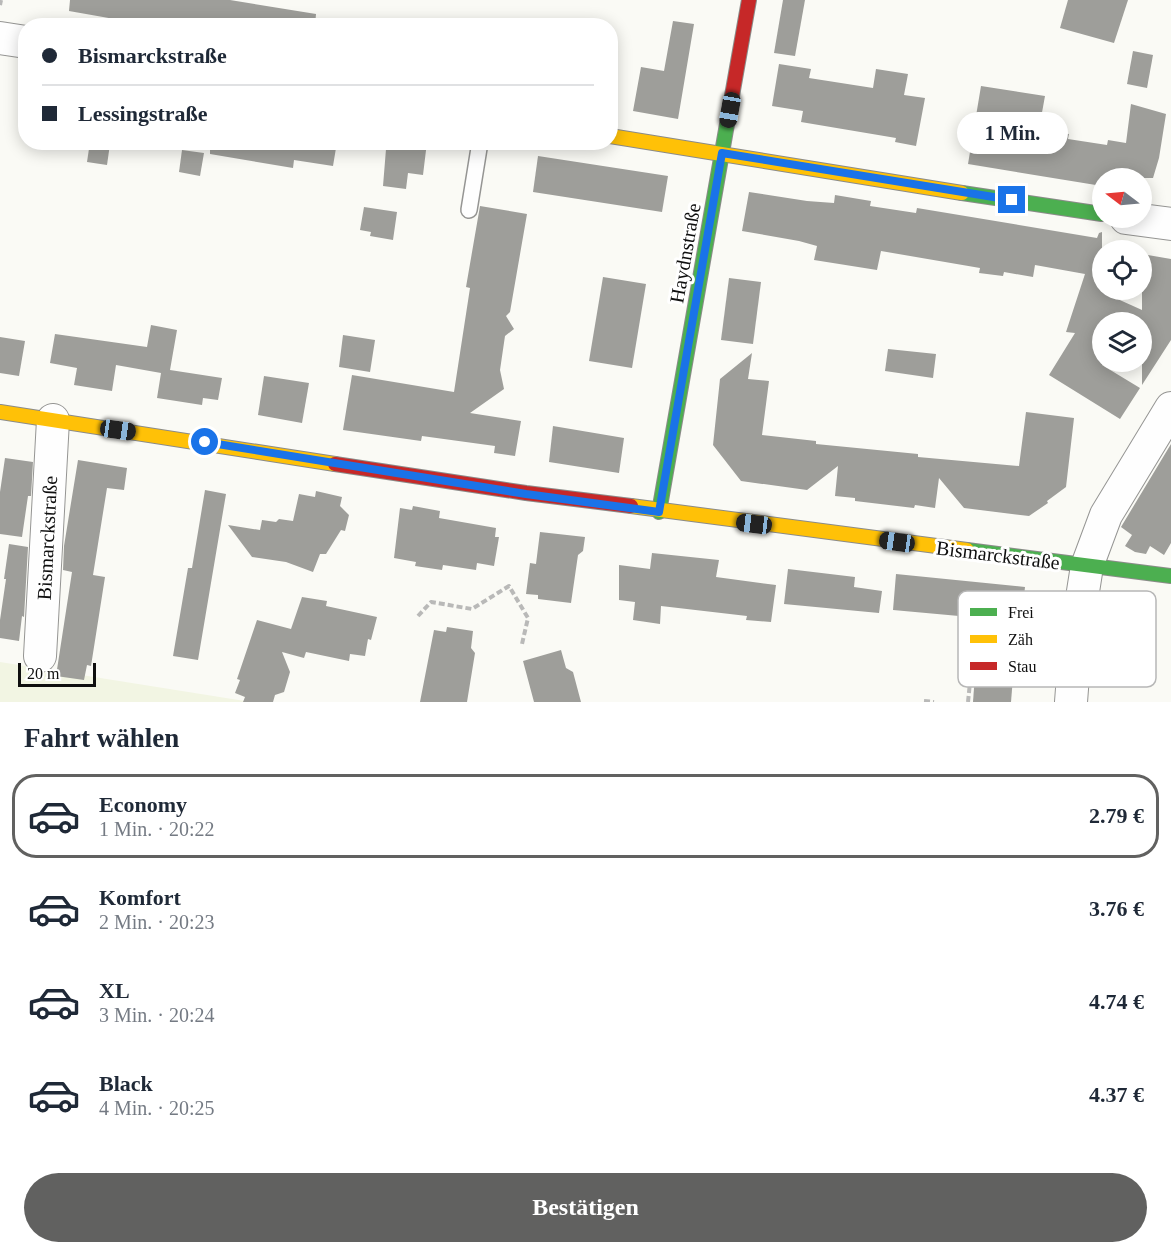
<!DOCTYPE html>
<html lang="de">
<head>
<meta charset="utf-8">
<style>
	:root { --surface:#fff; --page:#f2f2f3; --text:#1f2937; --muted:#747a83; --line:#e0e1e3; --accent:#616160 }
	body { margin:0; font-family:"Times New Roman",serif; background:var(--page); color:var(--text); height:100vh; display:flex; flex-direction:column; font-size:22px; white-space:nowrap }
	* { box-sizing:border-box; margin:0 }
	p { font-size:20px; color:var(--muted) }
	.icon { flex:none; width:33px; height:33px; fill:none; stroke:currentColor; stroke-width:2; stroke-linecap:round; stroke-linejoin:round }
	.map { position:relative; height:702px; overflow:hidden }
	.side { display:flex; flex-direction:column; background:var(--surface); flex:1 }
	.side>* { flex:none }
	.guide { position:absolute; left:18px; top:18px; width:600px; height:132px; border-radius:24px; box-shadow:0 3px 15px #0003; display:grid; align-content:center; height:132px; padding:0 24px; background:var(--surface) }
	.needle { width:39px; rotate:286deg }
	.fabs { position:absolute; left:1092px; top:168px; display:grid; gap:12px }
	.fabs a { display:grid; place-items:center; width:60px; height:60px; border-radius:50%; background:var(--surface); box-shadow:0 3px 15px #0003; font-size:30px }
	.scale { position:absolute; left:18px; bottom:15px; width:78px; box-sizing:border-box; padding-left:6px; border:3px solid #0f0f0f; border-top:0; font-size:16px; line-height:21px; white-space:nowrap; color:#0f0f0f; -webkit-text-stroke:4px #fff; paint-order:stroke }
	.end { position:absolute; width:27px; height:27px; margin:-14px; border:8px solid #1a73e8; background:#fff; box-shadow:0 0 0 3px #fff }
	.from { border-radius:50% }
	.bubble { position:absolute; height:42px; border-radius:21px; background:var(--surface); box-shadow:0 3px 15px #0003; font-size:20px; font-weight:800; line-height:42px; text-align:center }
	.car { position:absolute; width:18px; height:36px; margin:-18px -9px; border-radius:8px; box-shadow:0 0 4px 2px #0007; background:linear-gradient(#222 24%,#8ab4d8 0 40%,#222 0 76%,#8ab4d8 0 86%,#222 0) }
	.guide b { display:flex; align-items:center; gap:21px; height:57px; font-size:22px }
	.guide b+b { border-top:2px solid var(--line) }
	.guide i { width:15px; height:15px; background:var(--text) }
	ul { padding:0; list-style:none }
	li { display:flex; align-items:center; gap:18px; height:84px; margin:0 12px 9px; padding:0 12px; border:3px solid transparent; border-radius:24px }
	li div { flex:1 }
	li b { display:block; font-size:22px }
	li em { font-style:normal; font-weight:800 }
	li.on { border-color:var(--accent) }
	li>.icon { width:54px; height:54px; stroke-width:1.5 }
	h2 { padding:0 24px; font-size:27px; line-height:72px }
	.primary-button { display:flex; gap:12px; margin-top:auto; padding:12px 24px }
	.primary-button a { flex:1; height:69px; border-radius:36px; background:var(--accent); color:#fff; font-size:24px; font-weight:800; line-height:69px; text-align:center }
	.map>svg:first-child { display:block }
	.farmland { fill:#f2f5e3 }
	.building { fill:#9e9e9a }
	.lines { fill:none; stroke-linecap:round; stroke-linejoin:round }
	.lane-casing { stroke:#959593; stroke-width:18 }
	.street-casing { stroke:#959593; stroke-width:34 }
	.fast-casing { stroke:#8b8b89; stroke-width:16 }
	.slow-casing { stroke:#8b8b89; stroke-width:16 }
	.jam-casing { stroke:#8b8b89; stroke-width:16 }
	.path { stroke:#b9b9b8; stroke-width:4; stroke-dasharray:6 3; stroke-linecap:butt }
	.lane { stroke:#fefefe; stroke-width:15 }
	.street { stroke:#fefefe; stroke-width:32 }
	.fast { stroke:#4caf50; stroke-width:14 }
	.slow { stroke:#ffc107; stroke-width:14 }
	.jam { stroke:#c62828; stroke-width:14 }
	.route { stroke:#1a73e8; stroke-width:8 }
	.labels { text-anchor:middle; stroke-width:6; stroke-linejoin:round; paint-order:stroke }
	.street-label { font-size:20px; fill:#0f0f0f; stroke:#fff }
	.key { fill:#fff; stroke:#b7b7b7; stroke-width:1.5 }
	.key-label { font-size:16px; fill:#0f0f0f }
</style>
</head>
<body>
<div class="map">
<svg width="1171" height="702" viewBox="0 0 1171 702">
	<rect width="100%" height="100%" fill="#fafaf5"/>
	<polygon class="farmland" points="0,662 251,702 0,702"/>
	<g class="building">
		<polygon points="70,0 230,0 316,14 315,26 154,26 69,11"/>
		<polygon points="783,0 805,0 795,56 774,53"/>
		<polygon points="1068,0 1128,0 1114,43 1060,28"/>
		<polygon points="673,21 694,24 678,119 633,111 641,67 664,71"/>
		<polygon points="1133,51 1153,55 1147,88 1127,84"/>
		<polygon points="779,64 811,69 809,78 873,88 876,69 908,74 904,95 925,98 916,146 895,142 896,138 801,122 803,111 772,106"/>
		<polygon points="981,86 1045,96 1039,129 1069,134 1068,139 1107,145 1108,140 1126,143 1131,104 1166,114 1159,158 1153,178 1102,178 1102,186 968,164"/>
		<polygon points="90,142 110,144 107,165 87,162"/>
		<polygon points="210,142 337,142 333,166 294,160 293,168 210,154"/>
		<polygon points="393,142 427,142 423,175 408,173 406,189 383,186 386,149 392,149"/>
		<polygon points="182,150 204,153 200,176 179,172"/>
		<polygon points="538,156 668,176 662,212 533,192"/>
		<polygon points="749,192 807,201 834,203 835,195 871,201 870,206 916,213 917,208 1097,238 1099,233 1102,232 1102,292 1142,310 1142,254 1171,259 1171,340 1142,385 1142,322 1102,322 1102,365 1140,388 1120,419 1049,375 1075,333 1066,332 1085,274 1035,265 1033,277 1004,272 1003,276 979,273 980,268 881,251 877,270 814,260 817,246 799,241 742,231"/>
		<polygon points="480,206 527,214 510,312 506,316 514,329 505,336 500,370 504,389 470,413 521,421 515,456 494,453 495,446 422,436 421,441 343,430 352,375 454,392 470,288 466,287"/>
		<polygon points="364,207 397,212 393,240 370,236 371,232 360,230"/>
		<polygon points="603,277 646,284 632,368 589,361"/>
		<polygon points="729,278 761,282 753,344 721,340"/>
		<polygon points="151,325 177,330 170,370 222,378 218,400 203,398 202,405 157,398 161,373 116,365 112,391 74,385 77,368 50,363 55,334 147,347"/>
		<polygon points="343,335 375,340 370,372 339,367"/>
		<polygon points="0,337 25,341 19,376 0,373"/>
		<polygon points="888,349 936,354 933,378 885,371"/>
		<polygon points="752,353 748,379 769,381 762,435 816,441 816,444 918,454 918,457 1019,466 1026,412 1074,418 1066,487 1047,501 1048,503 1029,516 964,508 939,478 935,508 915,505 914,508 855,501 855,498 835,496 838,466 807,490 741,481 713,445 720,379"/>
		<polygon points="264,376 309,383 302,423 258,415"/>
		<polygon points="553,426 624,438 619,473 549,462"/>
		<polygon points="1171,444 1171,543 1164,555 1150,546 1146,554 1135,552 1125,546 1132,535 1121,527"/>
		<polygon points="5,458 33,462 31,496 28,496 22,537 0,534 0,492"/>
		<polygon points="78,460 127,468 124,490 107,488 93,575 105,577 91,666 87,665 84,680 56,676 72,572 63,570 64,546"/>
		<polygon points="205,490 226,494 198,660 173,656 188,568 192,568"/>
		<polygon points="316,491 342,497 340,506 349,515 345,531 341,530 326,554 320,554 313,572 286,562 252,557 228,525 260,530 262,520 276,522 279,519 293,521 299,494 315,497"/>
		<polygon points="413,506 440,511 439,518 496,528 495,537 499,537 494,566 477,563 476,570 443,565 442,570 415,566 416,562 394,558 400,508 412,510"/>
		<polygon points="540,532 585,537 583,551 578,555 571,603 538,599 538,595 526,594 530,563 536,564"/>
		<polygon points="9,544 28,547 24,617 22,616 19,641 0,638 0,620 6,579 4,579"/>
		<polygon points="652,553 719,560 716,577 776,585 771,622 746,620 747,616 661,606 660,624 633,620 635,602 619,600 619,565 650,569"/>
		<polygon points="788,569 855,577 854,587 882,591 879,613 784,604"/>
		<polygon points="896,574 1025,587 1020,632 958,626 959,616 893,610"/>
		<polygon points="302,597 327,601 326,606 377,617 371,640 368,639 365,656 350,654 349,661 306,652 304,658 282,652 290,672 284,692 275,695 273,702 243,702 245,697 235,693 240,680 237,679 257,620 291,629"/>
		<polygon points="447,627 473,631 471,648 475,653 467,702 420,702 434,630 446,632"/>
		<polygon points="561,650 566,668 573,672 581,702 534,702 523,661"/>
		<polygon points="975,674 1013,677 1011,702 973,702"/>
	</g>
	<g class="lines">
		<defs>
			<polyline id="lane" points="469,210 480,142"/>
			<g id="street">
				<polyline points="0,38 26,42"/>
				<polyline points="1126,218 1171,224"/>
				<polyline points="40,656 53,420"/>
				<polyline points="1071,702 1076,636 1087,566 1106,515 1171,408"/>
			</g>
			<g id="fast">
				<polyline points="962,193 1102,214"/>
				<polyline points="659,512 730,107"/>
				<polyline points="967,550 1171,576"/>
			</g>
			<g id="slow">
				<polyline points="610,136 962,193"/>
				<polyline points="0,412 335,464"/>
				<polyline points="631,506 967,550"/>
			</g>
			<g id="jam">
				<polyline points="730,107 749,0"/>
				<polyline points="335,464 526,493 631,506"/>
			</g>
		</defs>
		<use href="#lane" class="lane-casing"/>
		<use href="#street" class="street-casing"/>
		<use href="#fast" class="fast-casing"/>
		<use href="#slow" class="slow-casing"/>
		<use href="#jam" class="jam-casing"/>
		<g class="path">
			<polyline points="0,5 1,0"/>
			<polyline points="418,616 431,602 472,609 509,586 528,618 522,644"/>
			<polyline points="924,701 934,702"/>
			<polyline points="968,702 971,673 979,667 1047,673"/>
		</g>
		<use href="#lane" class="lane"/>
		<use href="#street" class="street"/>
		<use href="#fast" class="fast"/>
		<use href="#slow" class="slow"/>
		<use href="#jam" class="jam"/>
	</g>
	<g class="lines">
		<polyline class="route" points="205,442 526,494 659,512 722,153 1012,200"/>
	</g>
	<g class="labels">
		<g class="street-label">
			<text transform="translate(685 253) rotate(-80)" y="7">Haydnstraße</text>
			<text transform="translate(47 538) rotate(-87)" y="7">Bismarckstraße</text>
			<text transform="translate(998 555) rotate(7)" y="7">Bismarckstraße</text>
		</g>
	</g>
	<rect x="958" y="591" width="198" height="96" rx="9" class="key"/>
	<rect x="970" y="608" width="27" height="8" fill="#4caf50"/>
	<rect x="970" y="635" width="27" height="8" fill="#ffc107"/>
	<rect x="970" y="662" width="27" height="8" fill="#c62828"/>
	<g class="key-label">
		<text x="1008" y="618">Frei</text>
		<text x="1008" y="645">Zäh</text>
		<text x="1008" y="672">Stau</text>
	</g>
</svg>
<div class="fabs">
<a><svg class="needle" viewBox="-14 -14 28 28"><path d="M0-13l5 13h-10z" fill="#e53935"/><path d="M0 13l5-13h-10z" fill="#747a83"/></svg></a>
<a><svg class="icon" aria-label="locate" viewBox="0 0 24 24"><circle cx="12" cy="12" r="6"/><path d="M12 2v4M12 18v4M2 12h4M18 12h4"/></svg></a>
<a><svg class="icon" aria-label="layers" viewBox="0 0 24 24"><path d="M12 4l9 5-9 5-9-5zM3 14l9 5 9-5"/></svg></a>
</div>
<div class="scale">20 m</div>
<i class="end from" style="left:205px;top:442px"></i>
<i class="end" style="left:1012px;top:200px"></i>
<div class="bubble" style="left:957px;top:112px;width:111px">1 Min.</div>
<i class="car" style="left:730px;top:110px;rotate:190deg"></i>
<i class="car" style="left:118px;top:430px;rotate:98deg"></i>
<i class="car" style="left:754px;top:524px;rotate:277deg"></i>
<i class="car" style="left:897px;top:542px;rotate:278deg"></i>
<div class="guide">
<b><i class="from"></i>Bismarckstraße</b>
<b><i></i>Lessingstraße</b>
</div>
</div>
<section class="side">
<h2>Fahrt wählen</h2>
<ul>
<li class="on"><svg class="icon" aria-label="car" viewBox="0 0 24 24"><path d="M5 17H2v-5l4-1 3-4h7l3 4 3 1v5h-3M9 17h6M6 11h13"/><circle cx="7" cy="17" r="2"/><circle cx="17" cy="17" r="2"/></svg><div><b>Economy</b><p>1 Min. · 20:22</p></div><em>2.79 €</em></li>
<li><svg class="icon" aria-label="car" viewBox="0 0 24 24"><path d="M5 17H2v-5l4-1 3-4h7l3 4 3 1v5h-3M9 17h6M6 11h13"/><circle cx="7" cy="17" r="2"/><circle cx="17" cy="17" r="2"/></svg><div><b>Komfort</b><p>2 Min. · 20:23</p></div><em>3.76 €</em></li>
<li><svg class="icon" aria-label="car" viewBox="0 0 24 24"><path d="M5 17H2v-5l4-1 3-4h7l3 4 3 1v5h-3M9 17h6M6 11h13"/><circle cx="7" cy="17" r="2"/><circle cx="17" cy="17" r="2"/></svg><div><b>XL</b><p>3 Min. · 20:24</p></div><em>4.74 €</em></li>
<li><svg class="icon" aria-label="car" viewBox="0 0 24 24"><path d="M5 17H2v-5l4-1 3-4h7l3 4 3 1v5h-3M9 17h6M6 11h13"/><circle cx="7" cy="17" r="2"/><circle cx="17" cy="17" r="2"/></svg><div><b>Black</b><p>4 Min. · 20:25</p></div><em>4.37 €</em></li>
</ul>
<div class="primary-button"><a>Bestätigen</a></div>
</section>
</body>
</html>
